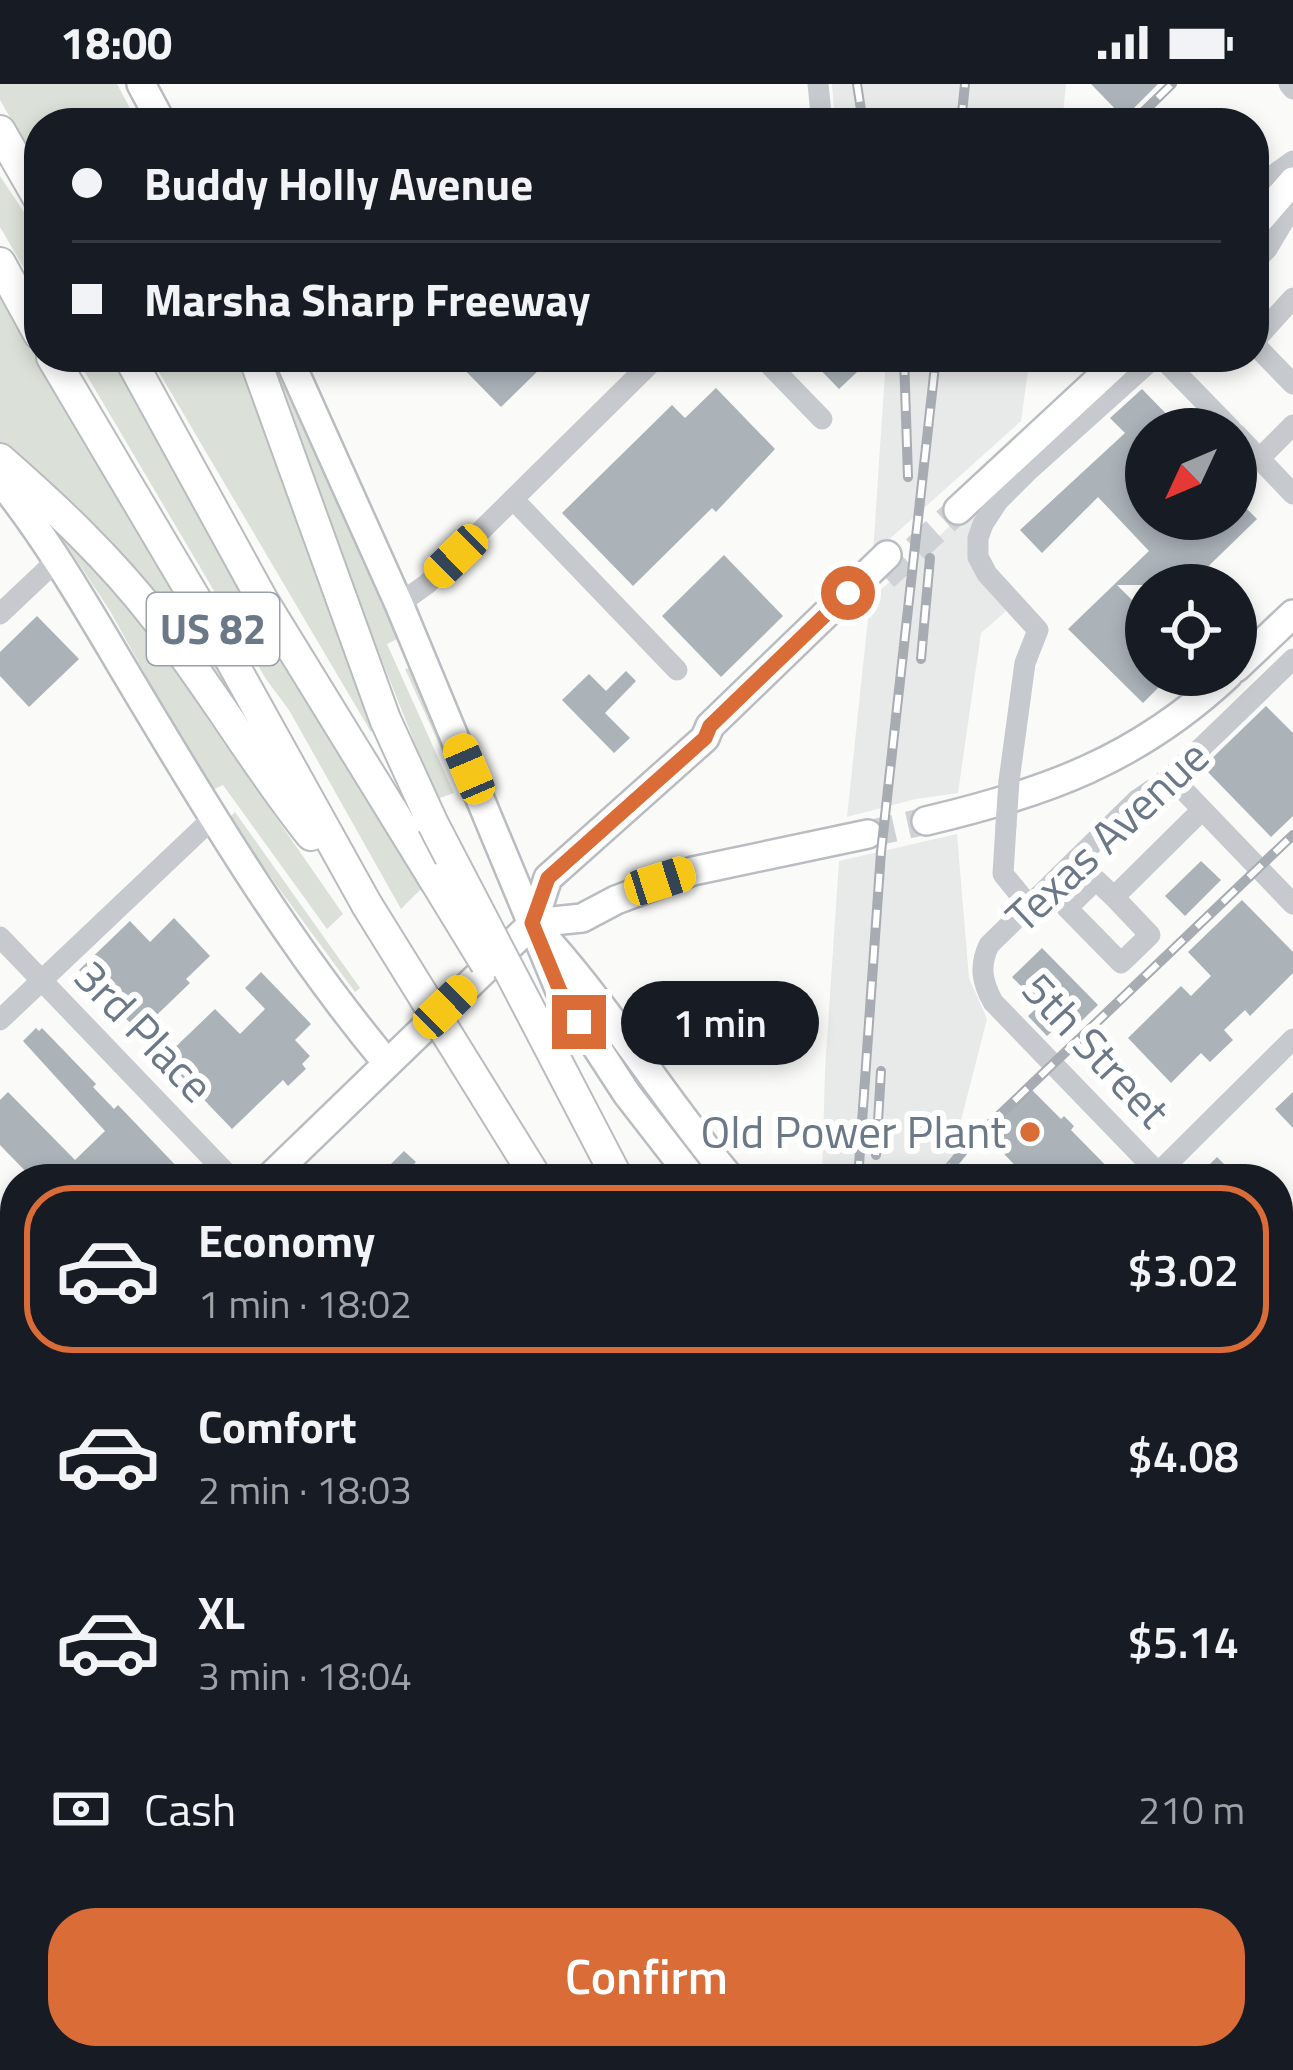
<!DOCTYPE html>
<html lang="en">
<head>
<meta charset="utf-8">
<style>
	:root { --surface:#171b24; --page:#242831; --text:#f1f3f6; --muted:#9ea1a6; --line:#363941; --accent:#da6c37 }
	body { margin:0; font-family:"Titillium Web",sans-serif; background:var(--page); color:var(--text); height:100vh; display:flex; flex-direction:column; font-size:45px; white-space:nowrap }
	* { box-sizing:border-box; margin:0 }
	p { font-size:39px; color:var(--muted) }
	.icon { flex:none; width:66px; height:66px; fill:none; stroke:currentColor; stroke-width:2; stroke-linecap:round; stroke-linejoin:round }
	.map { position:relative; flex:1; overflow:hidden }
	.details { position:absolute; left:0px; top:1080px; width:1293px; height:906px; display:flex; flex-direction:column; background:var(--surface); border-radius:48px 48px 0 0; box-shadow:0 6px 18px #0003 }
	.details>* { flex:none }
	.top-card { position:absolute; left:24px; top:24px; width:1245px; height:264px; border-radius:48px; box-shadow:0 6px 18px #0003; display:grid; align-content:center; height:264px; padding:0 48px; background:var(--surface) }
	.needle { width:78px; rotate:226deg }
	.fabs { position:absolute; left:1125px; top:324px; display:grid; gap:24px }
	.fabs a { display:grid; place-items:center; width:132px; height:132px; border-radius:50%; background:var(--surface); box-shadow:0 6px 18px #0003; font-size:60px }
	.end { position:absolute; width:54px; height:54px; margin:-27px; border:15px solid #da6c37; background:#fff; box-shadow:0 0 0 6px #fff }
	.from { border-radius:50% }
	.bubble { position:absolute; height:84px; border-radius:42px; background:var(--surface); box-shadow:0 6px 18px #0003; font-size:39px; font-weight:600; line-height:84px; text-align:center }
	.car { position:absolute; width:36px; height:72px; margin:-36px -18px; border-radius:15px; box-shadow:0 0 9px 3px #0007; background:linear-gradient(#f5c518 24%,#345 0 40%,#f5c518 0 76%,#345 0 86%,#f5c518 0) }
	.top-card b { display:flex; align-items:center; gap:42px; height:114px; font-size:45px }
	.top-card b+b { border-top:3px solid var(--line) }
	.top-card i { width:30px; height:30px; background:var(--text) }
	ul { padding:21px 0 0; list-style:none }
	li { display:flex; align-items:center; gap:36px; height:168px; margin:0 24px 18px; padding:0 24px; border:6px solid transparent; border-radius:48px }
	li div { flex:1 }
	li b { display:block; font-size:45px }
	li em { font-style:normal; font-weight:600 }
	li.active { border-color:var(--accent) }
	li>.icon { width:108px; height:108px; stroke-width:1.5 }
	.pay { display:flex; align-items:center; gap:30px; height:132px; padding:0 48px; font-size:45px }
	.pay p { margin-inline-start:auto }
	.cta { display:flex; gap:24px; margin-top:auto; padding:24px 48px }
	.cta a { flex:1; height:138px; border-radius:48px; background:var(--accent); color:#fff; font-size:48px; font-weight:600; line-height:138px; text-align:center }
	.status { display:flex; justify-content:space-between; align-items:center; height:84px; padding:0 60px; background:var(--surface); direction:ltr }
	.status svg { height:33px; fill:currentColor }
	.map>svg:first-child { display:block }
	.built { fill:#e8e9e9 }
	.green { fill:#dbe1d9 }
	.building { fill:#abb2b8 }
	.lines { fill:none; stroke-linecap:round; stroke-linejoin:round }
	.major-tunnel { stroke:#cfd3d6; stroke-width:27; stroke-dasharray:27 14; stroke-linecap:butt }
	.major-casing { stroke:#b9bdc1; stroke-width:32 }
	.highway-casing { stroke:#b9bcbf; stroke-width:34 }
	.minor { stroke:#c6c9cd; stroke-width:21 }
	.major { stroke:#fff; stroke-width:27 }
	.highway { stroke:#fff; stroke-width:30 }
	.rail-casing { stroke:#a7acb2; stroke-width:10 }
	.rail { stroke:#fff; stroke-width:6; stroke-dasharray:18; stroke-linecap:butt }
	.highway-bridge-casing { stroke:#b9bcbf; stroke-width:34; stroke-linecap:butt }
	.minor-bridge { stroke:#c6c9cd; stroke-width:21 }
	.highway-bridge { stroke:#fff; stroke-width:30 }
	.route { stroke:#da6c37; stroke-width:15 }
	.poi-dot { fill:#da6c37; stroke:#fff; stroke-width:4.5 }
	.labels { text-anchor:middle; stroke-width:12; stroke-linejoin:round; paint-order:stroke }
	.shield { fill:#fff; stroke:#97a0ab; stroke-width:3 }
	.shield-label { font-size:42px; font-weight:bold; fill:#6b7887 }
	.street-label { font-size:45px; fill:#6b7887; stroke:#fff }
	.poi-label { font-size:45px; fill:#6b7887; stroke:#fff; text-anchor:end }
</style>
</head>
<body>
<div class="status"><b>18:00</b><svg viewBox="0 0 49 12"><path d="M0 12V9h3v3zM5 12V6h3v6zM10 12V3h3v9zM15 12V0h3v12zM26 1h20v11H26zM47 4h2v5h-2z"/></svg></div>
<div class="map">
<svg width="1293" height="1986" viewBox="0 0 1293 1986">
	<rect width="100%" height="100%" fill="#fafaf8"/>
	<g class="built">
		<polygon points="832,0 1066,0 1062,39 835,39"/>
		<polygon points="886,273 1030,273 1021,337 873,470"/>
		<polygon points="977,417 972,456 982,497 1006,527 981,549 958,709 916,715 847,733 870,516"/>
		<polygon points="957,750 969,894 987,935 958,1048 970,1061 951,1095 822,1095 825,986 839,777"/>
		<polygon points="871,1971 960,1971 962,1986 872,1986"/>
	</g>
	<g class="green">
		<polygon points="0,0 117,0 138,39 39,39 39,83 0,16"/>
		<polygon points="0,92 39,151 39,210 0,143"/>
		<polygon points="0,209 242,623 218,602 0,364"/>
		<polygon points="76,273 111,273 350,688 423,803 401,825 289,626 266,595"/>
		<polygon points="150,273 242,273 379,643 371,648"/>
		<polygon points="266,273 275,273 399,554 387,560 454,709 437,715 373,554 369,552"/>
		<path d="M69,452C122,508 175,568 209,637L343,830L327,845L223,701L210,707L110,527L64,457Z"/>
		<polygon points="414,583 499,793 405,585"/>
		<polygon points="235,728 360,904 355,908 228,735"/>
	</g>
	<g class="building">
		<polygon points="1091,0 1158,0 1124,34"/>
		<polygon points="452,273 552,273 501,323"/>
		<polygon points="808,273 873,273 839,305"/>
		<polygon points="716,304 775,365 716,428 712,424 633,502 562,429 672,321 685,334"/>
		<polygon points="1142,305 1181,345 1146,345 1146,435 1236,435 1236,414 1257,435 1189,501 1117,501 1146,530 1146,591 1171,591 1143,619 1068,545 1149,467 1098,413 1042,469 1020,446 1125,349 1110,334"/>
		<polygon points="724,471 783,532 721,593 662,532"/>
		<polygon points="37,532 79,575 29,623 0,592 0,568"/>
		<polygon points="626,587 636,597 605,629 630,654 614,669 562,616 589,590 606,607"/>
		<polygon points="1266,622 1293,649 1293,732 1271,753 1203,683"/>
		<polygon points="1201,777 1221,796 1185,832 1165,812"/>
		<polygon points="1242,816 1293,868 1293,889 1250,932 1245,926 1224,946 1233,956 1210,978 1201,969 1171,999 1128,954 1181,902 1191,912 1211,892 1188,868"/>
		<polygon points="174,834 210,872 186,895 190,899 139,948 79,886 130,837 150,858"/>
		<polygon points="1042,864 1098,921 1068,950 1059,941 1047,952 1028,932 1040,921 1012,893"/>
		<polygon points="261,888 311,940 295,956 310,972 302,980 306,985 288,1002 283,996 232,1045 164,974 215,925 240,950 265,925 245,904"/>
		<polygon points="36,944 39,947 42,944 96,1000 93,1003 114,1025 118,1021 182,1088 175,1095 33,1095 0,1061 0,1016 8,1008 75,1076 105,1047 23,957"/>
		<polygon points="1031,1005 1061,1035 1064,1032 1074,1042 1071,1046 1119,1095 1028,1095 985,1050"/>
		<polygon points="1293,1008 1293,1044 1275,1025"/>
		<polygon points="404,1067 416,1078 399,1095 390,1095 383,1088"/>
		<polygon points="1217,1073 1239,1095 1209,1095 1202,1088"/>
		<polygon points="15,1121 15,1197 0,1182 0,1135"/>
		<polygon points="1293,1388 1293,1546 1285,1554 1278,1547 1278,1402"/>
		<polygon points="0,1518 15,1534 15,1552 0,1567"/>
		<polygon points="0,1574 15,1589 15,1718 0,1733"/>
		<polygon points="0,1852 15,1868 15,1911 0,1895"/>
		<polygon points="74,1971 111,1971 126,1986 89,1986"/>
		<polygon points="248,1971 267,1971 281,1986 232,1986"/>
		<polygon points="319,1971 359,1971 343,1986 333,1986"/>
		<polygon points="966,1971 1078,1971 1091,1986 968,1986"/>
	</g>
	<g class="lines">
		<g class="major-tunnel">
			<polyline points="885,493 958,426"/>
			<polyline points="868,750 926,737"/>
		</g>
		<defs>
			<g id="major">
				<polyline points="141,0 162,39"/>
				<polyline points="1254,142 1293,97"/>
				<polyline points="288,273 399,520 560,907 627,1010 693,1095"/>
				<path d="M0,396C56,466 99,545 145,621C218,743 295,869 387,979"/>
				<polyline points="958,426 1123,273"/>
				<polyline points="1236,584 1293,530"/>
				<path d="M926,737C1045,709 1137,676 1228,591"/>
				<polyline points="533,839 582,834 616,816 693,787 868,750"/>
				<path d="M547,856C614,931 666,1018 731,1095"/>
				<polyline points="268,1095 533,839 548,794 705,654 710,642 887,471"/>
				<polyline points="0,1346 15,1332"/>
				<polyline points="1278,1643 1293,1659"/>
				<polyline points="1278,1703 1282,1730 1278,1753"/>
			</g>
			<g id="highway">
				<polyline points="0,47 39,115"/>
				<polyline points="0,179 39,250"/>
				<polyline points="52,273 222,560 367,821"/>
				<polyline points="129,273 263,517 434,795"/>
				<polyline points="254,273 385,635 433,740"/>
				<path d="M0,375C56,424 109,474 155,533C211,603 255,681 311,751"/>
				<polyline points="1278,1902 1293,1917"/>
				<polyline points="1134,1971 1145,1986"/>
				<polyline points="1162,1971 1173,1986"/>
				<polyline points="1257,1971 1271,1986"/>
			</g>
		</defs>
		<use href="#major" class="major-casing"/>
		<use href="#highway" class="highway-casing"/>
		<g class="minor">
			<polyline points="818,0 822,39"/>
			<polyline points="1289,0 1293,5"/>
			<polyline points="1254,105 1293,77"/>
			<polyline points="1254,178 1267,165 1293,121"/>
			<polyline points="1293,214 1256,255 1259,265 1293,300"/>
			<polyline points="762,273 822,335"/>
			<polyline points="1161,273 1231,345"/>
			<polyline points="1236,350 1293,410"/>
			<polyline points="1259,375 1293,341"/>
			<polyline points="513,415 677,586"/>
			<polyline points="399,520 427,500 657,273"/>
			<polyline points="0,530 57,476"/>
			<polyline points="1171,693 1293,820"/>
			<polyline points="1009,697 1025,579 1038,546 987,490 978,473 978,454 983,440 998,417 1027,388 1155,273"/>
			<polyline points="1006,741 1003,790 1030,823"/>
			<polyline points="1114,813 1096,796 1067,824 1121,879 1150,851 1114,813 1202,726"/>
			<polyline points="0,853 232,1095"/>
			<polyline points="0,936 213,734"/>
			<polyline points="1152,1095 1293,955"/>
			<path d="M1164,1095L993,918C982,898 979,882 989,861L1137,716L1171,693L1293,575"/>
			<polyline points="1278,1212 1293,1227"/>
			<polyline points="0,1399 15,1415"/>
			<polyline points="0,1470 15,1485"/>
			<polyline points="0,1771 15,1757"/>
			<polyline points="0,1792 15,1807"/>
			<polyline points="0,1962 23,1986"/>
			<polyline points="174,1971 189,1986"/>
			<polyline points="392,1971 407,1986"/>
			<polyline points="624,1971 638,1986"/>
			<polyline points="533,1986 548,1971"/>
			<polyline points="662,1986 678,1971"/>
		</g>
		<use href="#major" class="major"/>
		<use href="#highway" class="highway"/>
		<defs>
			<g id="rail">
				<polyline points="857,0 863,39"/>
				<polyline points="961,39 965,0"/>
				<polyline points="1132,39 1172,0"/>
				<polyline points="904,273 908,393"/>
				<polyline points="921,575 930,474"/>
				<polyline points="876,1071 881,987"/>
				<polyline points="858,1095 881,768 936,273"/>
				<polyline points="940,1095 968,1061 1293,751"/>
				<polyline points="904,1971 907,1986"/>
				<polyline points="922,1971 925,1986"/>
			</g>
		</defs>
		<use href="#rail" class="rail-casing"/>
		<use href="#rail" class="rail"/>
		<defs>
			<g id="highway-bridge">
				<polyline points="433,740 618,1095"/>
				<polyline points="434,795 486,880"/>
				<polyline points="367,821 537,1095"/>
			</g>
		</defs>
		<use href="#highway-bridge" class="highway-bridge-casing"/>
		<polyline class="minor-bridge" points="1006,741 1009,697"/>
		<use href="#highway-bridge" class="highway-bridge"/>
	</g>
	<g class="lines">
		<polyline class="route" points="579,938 560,907 532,839 548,794 705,654 710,642 848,509"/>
	</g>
	<circle class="poi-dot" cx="1030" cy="1048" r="12"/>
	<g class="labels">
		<rect class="shield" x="147" y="509" width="132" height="72" rx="9"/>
		<g class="shield-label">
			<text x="213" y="560">US 82</text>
		</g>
		<g class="street-label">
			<text transform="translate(1107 752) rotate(-43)" y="16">Texas Avenue</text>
			<text transform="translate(144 947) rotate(46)" y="16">3rd Place</text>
			<text transform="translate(1096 966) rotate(47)" y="16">5th Street</text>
		</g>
		<g class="poi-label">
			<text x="1006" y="1064">Old Power Plant</text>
		</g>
	</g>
</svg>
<div class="fabs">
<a><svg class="needle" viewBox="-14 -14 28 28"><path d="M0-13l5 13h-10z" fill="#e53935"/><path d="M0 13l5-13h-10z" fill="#9ea1a6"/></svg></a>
<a><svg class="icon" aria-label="locate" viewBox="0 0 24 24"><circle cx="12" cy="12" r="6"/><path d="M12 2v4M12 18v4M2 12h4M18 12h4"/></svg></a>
</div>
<i class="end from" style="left:848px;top:509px"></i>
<i class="end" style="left:579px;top:938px"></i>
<div class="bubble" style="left:621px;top:897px;width:198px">1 min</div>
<i class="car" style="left:456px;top:472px;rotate:226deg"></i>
<i class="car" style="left:469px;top:685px;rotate:337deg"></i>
<i class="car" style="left:660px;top:797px;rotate:72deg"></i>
<i class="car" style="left:445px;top:923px;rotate:46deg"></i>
<div class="top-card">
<b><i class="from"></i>Buddy Holly Avenue</b>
<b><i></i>Marsha Sharp Freeway</b>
</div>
<section class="details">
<ul>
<li class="active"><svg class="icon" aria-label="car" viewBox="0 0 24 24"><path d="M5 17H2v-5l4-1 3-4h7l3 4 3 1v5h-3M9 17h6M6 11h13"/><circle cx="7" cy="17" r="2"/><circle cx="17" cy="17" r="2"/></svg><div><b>Economy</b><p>1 min · 18:02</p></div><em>$3.02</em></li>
<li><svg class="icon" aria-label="car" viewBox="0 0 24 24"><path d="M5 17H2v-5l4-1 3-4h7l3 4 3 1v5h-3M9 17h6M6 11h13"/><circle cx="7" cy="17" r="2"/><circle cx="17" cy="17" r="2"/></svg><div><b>Comfort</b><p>2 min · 18:03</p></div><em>$4.08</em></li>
<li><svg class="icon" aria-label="car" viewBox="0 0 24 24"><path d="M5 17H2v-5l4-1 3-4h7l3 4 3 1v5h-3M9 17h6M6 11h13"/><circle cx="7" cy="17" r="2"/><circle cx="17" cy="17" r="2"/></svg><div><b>XL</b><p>3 min · 18:04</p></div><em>$5.14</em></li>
</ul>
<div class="pay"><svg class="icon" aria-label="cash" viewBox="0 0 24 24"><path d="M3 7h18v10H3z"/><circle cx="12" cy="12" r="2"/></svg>Cash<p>210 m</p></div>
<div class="cta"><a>Confirm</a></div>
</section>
</div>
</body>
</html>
